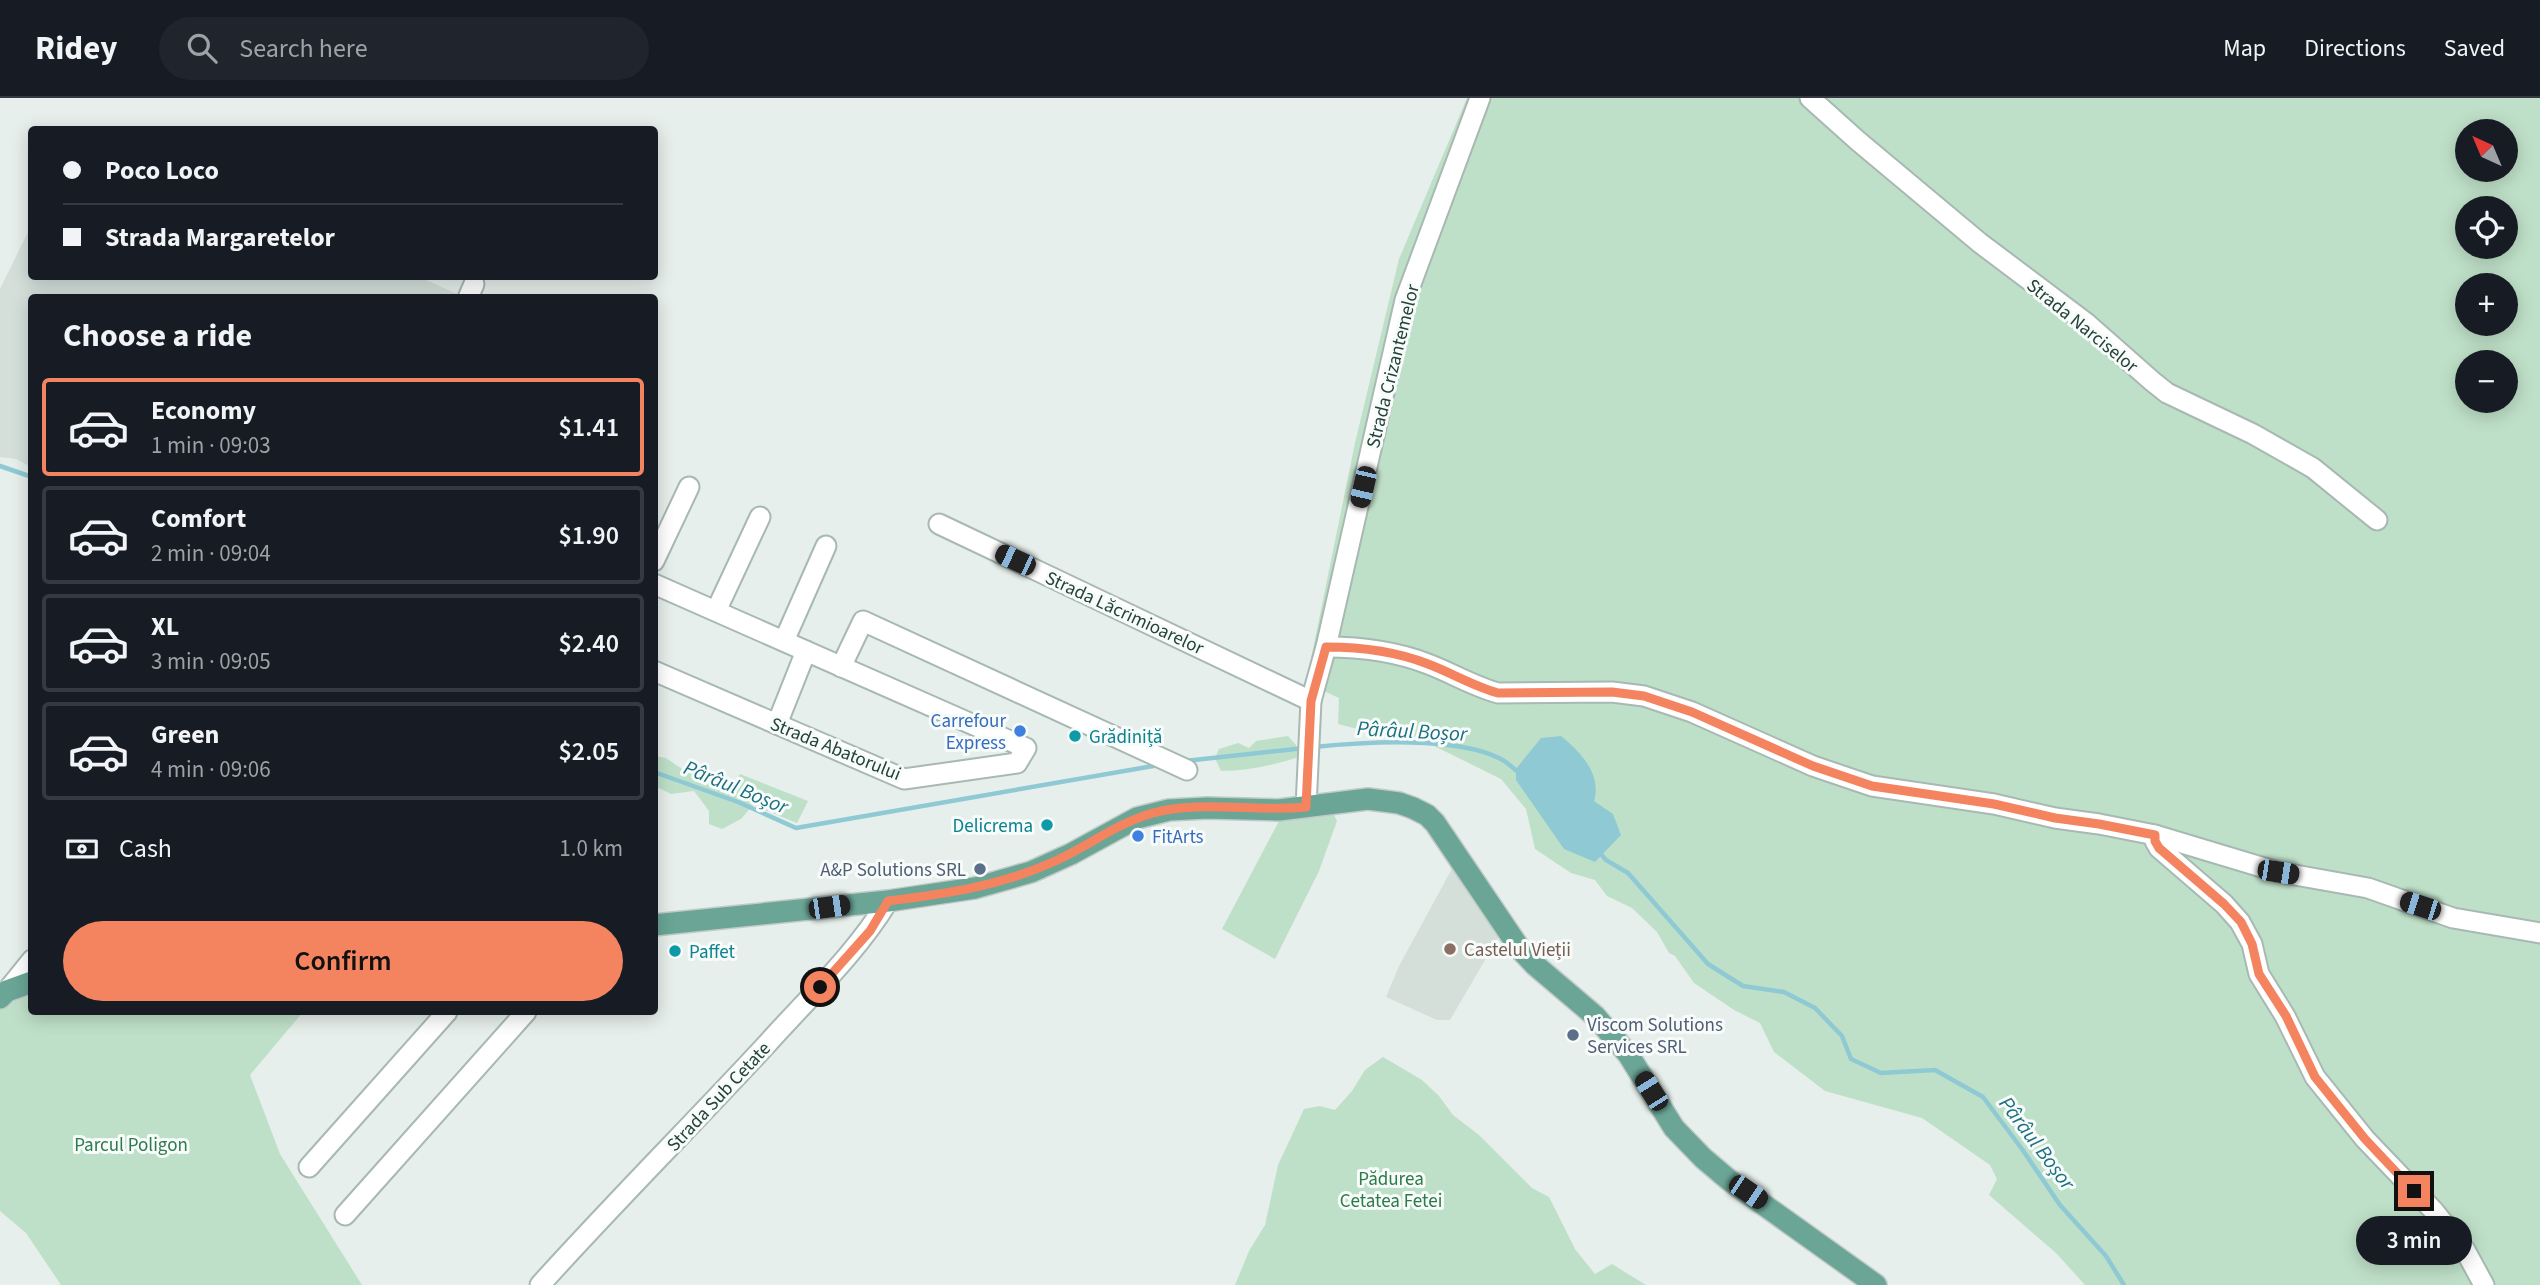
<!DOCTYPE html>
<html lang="en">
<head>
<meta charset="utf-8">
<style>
	:root { --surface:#171b24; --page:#20242c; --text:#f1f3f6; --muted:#9ea1a6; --line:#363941; --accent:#f4845f }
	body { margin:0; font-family:"Source Sans 3",sans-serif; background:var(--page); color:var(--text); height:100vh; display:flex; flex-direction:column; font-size:26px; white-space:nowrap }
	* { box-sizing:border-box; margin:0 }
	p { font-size:23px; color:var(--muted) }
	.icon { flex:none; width:38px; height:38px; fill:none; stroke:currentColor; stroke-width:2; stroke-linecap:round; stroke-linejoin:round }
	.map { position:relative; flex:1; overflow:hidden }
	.drawer { position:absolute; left:28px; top:196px; width:630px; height:721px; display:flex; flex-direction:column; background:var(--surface); border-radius:7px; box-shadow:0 4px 18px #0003 }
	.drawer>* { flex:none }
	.top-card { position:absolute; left:28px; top:28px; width:630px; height:154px; border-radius:7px; box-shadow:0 4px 18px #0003; display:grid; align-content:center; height:154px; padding:0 35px; background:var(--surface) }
	.needle { width:46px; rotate:316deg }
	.fabs { position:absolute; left:2455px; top:21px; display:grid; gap:14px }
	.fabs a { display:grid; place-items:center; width:63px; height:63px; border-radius:50%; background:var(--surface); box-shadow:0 4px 18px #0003; font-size:35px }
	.end { position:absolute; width:32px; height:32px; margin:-16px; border:9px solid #f4845f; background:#111; box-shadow:0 0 0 4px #111 }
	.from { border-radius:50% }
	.bubble { position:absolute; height:49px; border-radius:24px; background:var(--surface); box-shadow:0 4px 18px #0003; font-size:23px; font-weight:600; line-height:49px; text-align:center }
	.car { position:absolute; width:21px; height:42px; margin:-21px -10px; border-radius:9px; box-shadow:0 0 5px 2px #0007; background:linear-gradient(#222 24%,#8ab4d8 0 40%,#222 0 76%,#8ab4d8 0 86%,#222 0) }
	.top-card b { display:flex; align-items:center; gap:24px; height:66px; font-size:26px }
	.top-card b+b { border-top:2px solid var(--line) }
	.top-card i { width:18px; height:18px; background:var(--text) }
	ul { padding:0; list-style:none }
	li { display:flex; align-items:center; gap:21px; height:98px; margin:0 14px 10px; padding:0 21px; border:4px solid var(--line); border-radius:7px }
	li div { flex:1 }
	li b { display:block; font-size:26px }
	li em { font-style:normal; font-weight:600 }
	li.current { border-color:var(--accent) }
	li>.icon { width:63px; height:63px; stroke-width:1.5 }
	h2 { padding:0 35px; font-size:32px; line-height:84px }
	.pay { display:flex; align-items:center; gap:18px; height:77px; padding:0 35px; font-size:26px }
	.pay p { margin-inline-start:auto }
	.button { display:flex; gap:14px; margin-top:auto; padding:14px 35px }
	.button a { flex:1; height:80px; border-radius:42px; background:var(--accent); color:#111; font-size:28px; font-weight:600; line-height:80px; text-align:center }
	header { display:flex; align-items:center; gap:42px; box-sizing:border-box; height:98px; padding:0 35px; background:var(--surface); border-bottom:2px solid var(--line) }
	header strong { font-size:33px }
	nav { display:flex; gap:38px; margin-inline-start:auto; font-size:24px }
	.search { width:490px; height:63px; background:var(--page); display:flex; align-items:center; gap:18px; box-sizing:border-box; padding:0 24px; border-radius:38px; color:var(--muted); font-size:26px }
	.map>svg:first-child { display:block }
	.built { fill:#d4dfda }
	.green { fill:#bfe0c8; fill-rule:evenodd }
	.water { fill:#8ec9d4 }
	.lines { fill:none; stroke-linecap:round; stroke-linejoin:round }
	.stream { stroke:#8ec9d4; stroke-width:4.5 }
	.minor-casing { stroke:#a8b8b2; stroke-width:23 }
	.major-casing { stroke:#c2cac8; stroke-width:24 }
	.minor { stroke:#fff; stroke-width:19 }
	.major { stroke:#6aa596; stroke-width:21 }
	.route { stroke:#f4845f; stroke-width:9 }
	.shop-dot { fill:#3f7fe0; stroke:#f7fbf9; stroke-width:2.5 }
	.culture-dot { fill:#0f9aa8; stroke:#f7fbf9; stroke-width:2.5 }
	.service-dot { fill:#5c6f8a; stroke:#f7fbf9; stroke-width:2.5 }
	.education-dot { fill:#8d6e63; stroke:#f7fbf9; stroke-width:2.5 }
	.labels { text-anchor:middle; stroke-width:6; stroke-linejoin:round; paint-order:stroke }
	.street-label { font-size:19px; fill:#24423a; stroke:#f7fbf9 }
	.shop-label { font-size:19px; fill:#366cbe; stroke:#f7fbf9; text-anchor:end }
	.culture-label { font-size:19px; fill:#0d838f; stroke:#f7fbf9; text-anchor:start }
	.service-label { font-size:19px; fill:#4e5e75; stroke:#f7fbf9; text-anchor:end }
	.education-label { font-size:19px; fill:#785e54; stroke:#f7fbf9; text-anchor:start }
	.park-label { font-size:19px; fill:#2d7a4b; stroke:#f7fbf9 }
	.water-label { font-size:21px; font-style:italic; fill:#1c6f80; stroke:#f7fbf9 }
</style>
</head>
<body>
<header>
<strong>Ridey</strong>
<div class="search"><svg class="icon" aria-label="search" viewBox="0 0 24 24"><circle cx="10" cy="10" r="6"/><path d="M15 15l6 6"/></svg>Search here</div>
<nav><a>Map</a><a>Directions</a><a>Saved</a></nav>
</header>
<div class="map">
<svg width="2540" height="1187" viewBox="0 0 2540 1187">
	<rect width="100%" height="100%" fill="#e6efeb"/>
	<g class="built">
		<polygon points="31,128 32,178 417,178 464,199 32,200 31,369 16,361 0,359 0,191"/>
		<polygon points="1454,767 1502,833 1450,922 1437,922 1386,899 1399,868"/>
	</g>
	<g class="green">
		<path d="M1467,0H2540V1187H2085L2056,1155L1989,1097L1997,1081L1990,1067L1922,1020L1825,993L1774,954L1760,925L1734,912L1694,885L1675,858L1669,855L1657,834L1632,810L1607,798L1595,782L1571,775L1535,751L1526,711L1501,681L1416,639L1377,636L1338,626L1339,600L1306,585L1355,345L1399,161ZM2468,33H2506V72H2468ZM2468,110H2506V149H2468ZM2468,187H2506V226H2468ZM2468,264H2506V303H2468Z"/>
		<path d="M1288,638L1296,647L1299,659C1274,667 1247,673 1221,673L1215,660L1219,651L1238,645L1249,650L1256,643Z"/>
		<polygon points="655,658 666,660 688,675 729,682 734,685 740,676 808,703 797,725 753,707 741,721 722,731 709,726 709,713 694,693 671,696 655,688"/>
		<polygon points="1334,717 1337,723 1319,773 1275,861 1222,831 1279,723"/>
		<polygon points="31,894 32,914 303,914 250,977 280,1056 362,1187 61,1187 26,1135 0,1113 0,909 12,897"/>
		<polygon points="1383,959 1422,982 1439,998 1453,1017 1479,1037 1532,1090 1549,1099 1575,1151 1595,1176 1612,1166 1646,1187 1235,1187 1249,1153 1265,1127 1278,1067 1304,1011 1320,1008 1335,1012 1352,993 1365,972"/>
	</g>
	<path class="water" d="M1561,638C1581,654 1602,677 1594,703L1613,716L1621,737L1595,764L1564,751L1516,682V671L1541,640Z"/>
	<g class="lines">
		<g class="stream">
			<polyline points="0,368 32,379"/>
			<path d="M1314,649C1364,644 1457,638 1501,661C1507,664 1513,670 1518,674"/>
			<polyline points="1185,663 1305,650"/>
			<polyline points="654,674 738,704 796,730 1159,667"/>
			<polyline points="1599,754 1606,762 1628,775 1708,866 1743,888 1784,894 1815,910 1842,938 1851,961 1881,975 1935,972 1983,999 2022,1051 2060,1107 2106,1158 2124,1187"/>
		</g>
		<defs>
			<g id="minor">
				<polyline points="1810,0 1858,43 1980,145 2085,224 2152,283 2167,295 2253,336 2313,370 2377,422"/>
				<polyline points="468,200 474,186"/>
				<polyline points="939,426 1311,603"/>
				<polyline points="654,463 689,389"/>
				<polyline points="654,486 1026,650 1017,665 904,681 654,573"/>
				<polyline points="716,513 760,419"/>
				<polyline points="784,543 826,448"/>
				<path d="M1326,549C1361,549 1395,553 1428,566C1452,575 1473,588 1498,595L1612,594L1644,598L1692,614L1813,668L1872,688L1994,706L2055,720L2099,726L2155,737L2278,774L2368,790L2453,820L2540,835"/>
				<polyline points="841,569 863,523 1187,672"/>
				<polyline points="777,626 806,553"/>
				<polyline points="1306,709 1311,603 1326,549 1405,202 1480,0"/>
				<polyline points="2155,737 2155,743 2159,750 2224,806 2240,824 2252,846 2259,876 2285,918 2315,979 2365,1041 2433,1112 2465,1152 2484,1187"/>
				<polyline points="7,893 32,862"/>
				<polyline points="309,1069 447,914"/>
				<polyline points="345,1117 526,914"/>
				<path d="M540,1187C614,1105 692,1027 767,946C809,899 855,857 888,803"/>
			</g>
			<g id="major">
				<polyline points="654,827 888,803 975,790 1031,774 1071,756 1137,720 1169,712 1207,710 1279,712 1368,701 1399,705 1413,710 1427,717 1435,725 1520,851 1535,867 1595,918 1628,956 1674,1030 1703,1060 1729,1082 1876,1187"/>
				<polyline points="0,900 7,893 32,884"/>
			</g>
		</defs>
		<use href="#minor" class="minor-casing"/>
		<use href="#major" class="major-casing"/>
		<use href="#minor" class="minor"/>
		<use href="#major" class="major"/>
	</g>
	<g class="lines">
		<path class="route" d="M820,889L870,833L888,803C945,796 1000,788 1053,764C1087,749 1117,725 1153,715C1197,702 1258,714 1306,709L1311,603L1326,549C1361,549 1395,553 1428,566C1452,575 1473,588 1498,595L1612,594L1644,598L1692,614L1813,668L1872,688L1994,706L2055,720L2099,726L2155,737V743L2159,750L2224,806L2241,824L2252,846L2259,876L2286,918L2315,979L2365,1041L2414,1093"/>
	</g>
	<g class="shop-dot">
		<circle cx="1020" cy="633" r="7"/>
		<circle cx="1138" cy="738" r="7"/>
	</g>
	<g class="culture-dot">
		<circle cx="1075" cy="638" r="7"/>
		<circle cx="1047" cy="727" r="7"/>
		<circle cx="675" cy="853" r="7"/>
	</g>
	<g class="service-dot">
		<circle cx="980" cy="771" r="7"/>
		<circle cx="1573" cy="937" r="7"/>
	</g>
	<circle class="education-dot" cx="1450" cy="851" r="7"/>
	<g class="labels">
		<g class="street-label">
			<text transform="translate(2083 227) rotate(39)" y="7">Strada Narciselor</text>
			<text transform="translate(1392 268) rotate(-76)" y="7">Strada Crizantemelor</text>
			<text transform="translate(1125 514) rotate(25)" y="7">Strada Lăcrimioarelor</text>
			<text transform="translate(836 650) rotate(22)" y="7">Strada Abatorului</text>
			<text transform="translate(718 998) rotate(-47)" y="7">Strada Sub Cetate</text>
		</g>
		<g class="shop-label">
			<text x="1006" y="629">Carrefour<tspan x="1006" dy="22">Express</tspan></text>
			<text x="1152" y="745" text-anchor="start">FitArts</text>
		</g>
		<g class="culture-label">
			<text x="1089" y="645">Grădiniță</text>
			<text x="1033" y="734" text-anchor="end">Delicrema</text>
			<text x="689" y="860">Paffet</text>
		</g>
		<g class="service-label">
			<text x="966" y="778">A&amp;P Solutions SRL</text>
			<text x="1587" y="933" text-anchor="start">Viscom Solutions<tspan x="1587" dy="22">Services SRL</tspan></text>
		</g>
		<g class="education-label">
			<text x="1464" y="858">Castelul Vieții</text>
		</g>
		<g class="park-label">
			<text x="131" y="1053">Parcul Poligon</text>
			<text x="1391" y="1087">Pădurea<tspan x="1391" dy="22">Cetatea Fetei</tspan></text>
		</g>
		<g class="water-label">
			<text transform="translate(1412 633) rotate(3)" y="7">Pârâul Boșor</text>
			<text transform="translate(736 689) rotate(22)" y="7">Pârâul Boșor</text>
			<text transform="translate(2037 1045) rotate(53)" y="7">Pârâul Boșor</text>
		</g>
	</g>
</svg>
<div class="fabs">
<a><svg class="needle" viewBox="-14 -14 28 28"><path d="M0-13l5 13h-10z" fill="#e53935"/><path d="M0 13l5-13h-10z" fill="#9ea1a6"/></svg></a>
<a><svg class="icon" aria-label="locate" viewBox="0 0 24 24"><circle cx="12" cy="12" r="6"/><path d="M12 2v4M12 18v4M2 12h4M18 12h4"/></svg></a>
<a>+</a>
<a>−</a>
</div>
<i class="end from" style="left:820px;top:889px"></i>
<i class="end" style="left:2414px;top:1093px"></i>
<div class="bubble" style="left:2356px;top:1118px;width:116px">3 min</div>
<i class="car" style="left:1363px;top:389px;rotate:193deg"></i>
<i class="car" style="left:1015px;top:462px;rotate:295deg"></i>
<i class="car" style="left:2278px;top:774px;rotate:99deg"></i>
<i class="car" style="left:2420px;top:808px;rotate:288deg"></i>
<i class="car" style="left:829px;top:809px;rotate:82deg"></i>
<i class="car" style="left:1651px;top:993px;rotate:328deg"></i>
<i class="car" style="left:1748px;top:1094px;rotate:124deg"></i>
<div class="top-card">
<b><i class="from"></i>Poco Loco</b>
<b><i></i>Strada Margaretelor</b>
</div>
<section class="drawer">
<h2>Choose a ride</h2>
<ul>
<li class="current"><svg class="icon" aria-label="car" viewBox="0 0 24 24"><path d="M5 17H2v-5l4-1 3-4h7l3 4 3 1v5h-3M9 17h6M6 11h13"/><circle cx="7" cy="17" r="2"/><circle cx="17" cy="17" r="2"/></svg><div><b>Economy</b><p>1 min · 09:03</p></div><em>$1.41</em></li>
<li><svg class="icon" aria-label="car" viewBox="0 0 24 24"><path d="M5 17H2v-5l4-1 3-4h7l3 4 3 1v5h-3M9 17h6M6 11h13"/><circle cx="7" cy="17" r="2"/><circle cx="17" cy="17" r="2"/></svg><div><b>Comfort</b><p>2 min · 09:04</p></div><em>$1.90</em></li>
<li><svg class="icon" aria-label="car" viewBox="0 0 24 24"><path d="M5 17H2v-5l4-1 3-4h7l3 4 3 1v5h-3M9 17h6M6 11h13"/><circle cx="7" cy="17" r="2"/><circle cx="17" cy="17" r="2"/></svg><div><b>XL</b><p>3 min · 09:05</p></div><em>$2.40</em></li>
<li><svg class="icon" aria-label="car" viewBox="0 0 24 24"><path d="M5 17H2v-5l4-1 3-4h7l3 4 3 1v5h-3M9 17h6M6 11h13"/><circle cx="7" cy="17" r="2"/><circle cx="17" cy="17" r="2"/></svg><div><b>Green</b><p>4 min · 09:06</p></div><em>$2.05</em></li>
</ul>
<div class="pay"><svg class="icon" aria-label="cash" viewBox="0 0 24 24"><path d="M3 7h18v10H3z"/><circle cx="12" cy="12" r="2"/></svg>Cash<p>1.0 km</p></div>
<div class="button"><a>Confirm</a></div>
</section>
</div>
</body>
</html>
